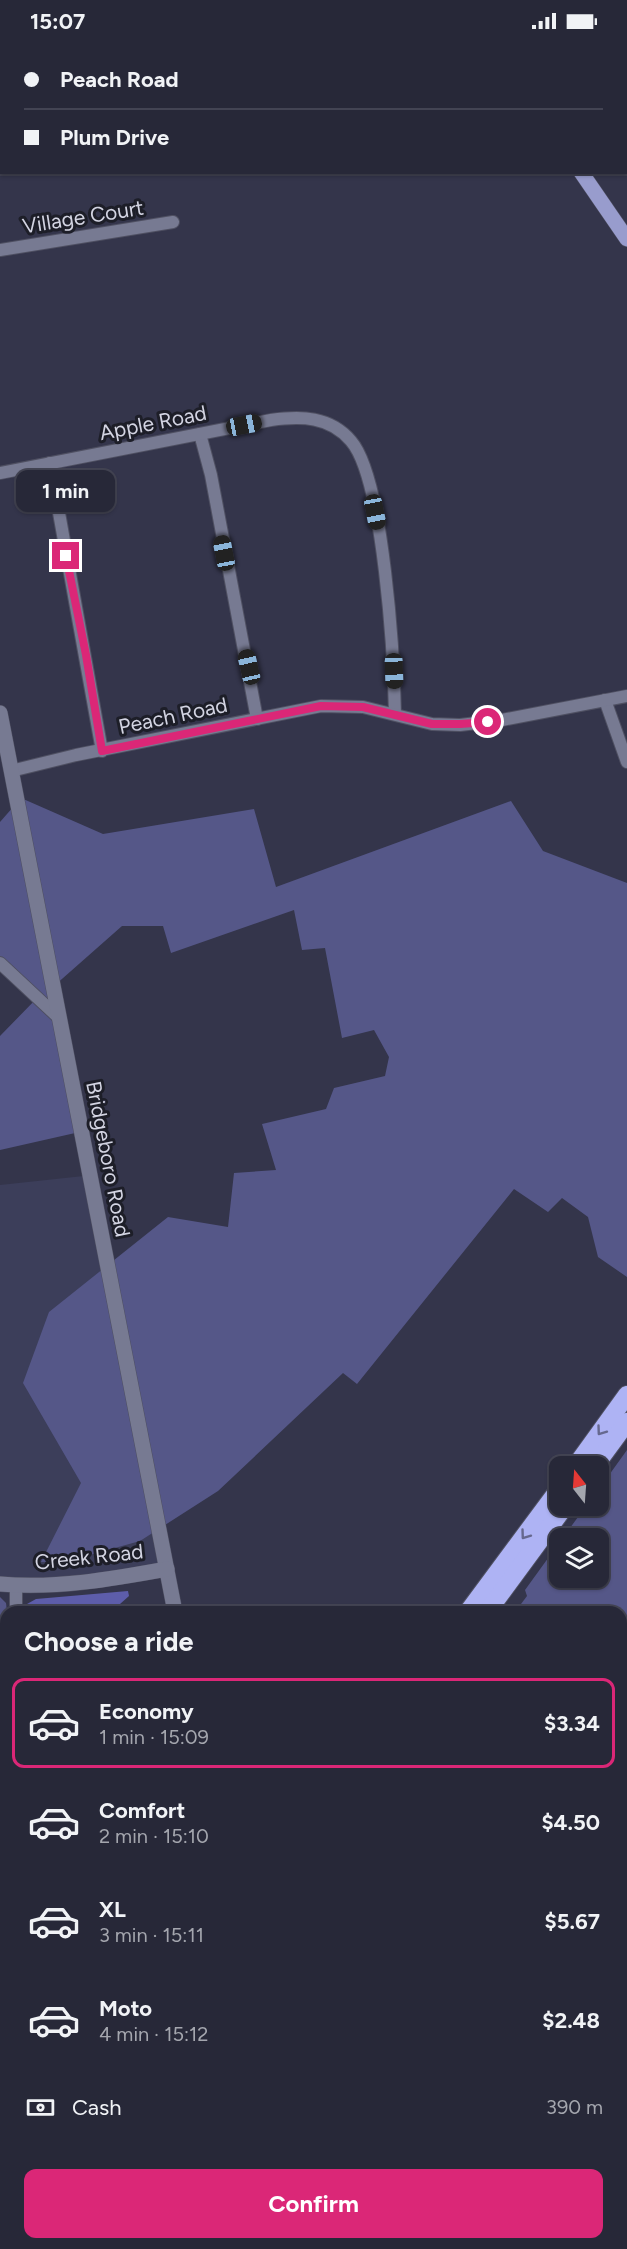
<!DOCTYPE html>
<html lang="en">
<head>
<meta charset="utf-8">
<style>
	:root { --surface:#272838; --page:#333443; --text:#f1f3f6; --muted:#a4a6ae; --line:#434453; --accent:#db2777 }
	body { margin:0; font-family:Figtree,sans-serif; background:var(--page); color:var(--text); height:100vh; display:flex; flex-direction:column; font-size:22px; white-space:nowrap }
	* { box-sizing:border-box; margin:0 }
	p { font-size:20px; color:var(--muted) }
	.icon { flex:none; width:33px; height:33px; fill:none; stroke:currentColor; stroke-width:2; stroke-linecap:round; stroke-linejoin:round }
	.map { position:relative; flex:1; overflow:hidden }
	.sheet { position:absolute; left:0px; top:1564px; width:627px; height:644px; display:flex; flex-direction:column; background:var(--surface); border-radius:18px 18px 0 0; box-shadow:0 2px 4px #0004,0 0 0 2px var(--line) }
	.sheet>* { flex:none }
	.guide { position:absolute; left:0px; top:0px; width:627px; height:132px; box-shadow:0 2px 4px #0004,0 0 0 2px var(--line); display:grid; align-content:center; height:132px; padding:0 24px; background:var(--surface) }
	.needle { width:39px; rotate:343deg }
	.fabs { position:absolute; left:549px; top:1414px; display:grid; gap:12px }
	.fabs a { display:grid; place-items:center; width:60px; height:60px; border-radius:12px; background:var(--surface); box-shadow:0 2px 4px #0004,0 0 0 2px var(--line); font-size:30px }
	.end { position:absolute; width:27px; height:27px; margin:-14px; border:8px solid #db2777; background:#fff; box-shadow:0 0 0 3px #fff }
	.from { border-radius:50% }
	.bubble { position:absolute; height:42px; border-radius:12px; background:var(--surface); box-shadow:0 2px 4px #0004,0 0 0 2px var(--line); font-size:20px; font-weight:700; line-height:42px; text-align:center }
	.car { position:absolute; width:18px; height:36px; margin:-18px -9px; border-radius:8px; box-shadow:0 0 4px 2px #0007; background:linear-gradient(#222 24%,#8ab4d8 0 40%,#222 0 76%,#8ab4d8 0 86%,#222 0) }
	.guide b { display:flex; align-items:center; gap:21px; height:57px; font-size:22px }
	.guide b+b { border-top:2px solid var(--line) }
	.guide i { width:15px; height:15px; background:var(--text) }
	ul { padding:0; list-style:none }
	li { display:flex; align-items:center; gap:18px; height:90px; margin:0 12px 9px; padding:0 12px; border:3px solid transparent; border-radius:12px }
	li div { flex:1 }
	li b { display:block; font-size:22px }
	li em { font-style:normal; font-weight:700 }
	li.current { border-color:var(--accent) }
	li>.icon { width:54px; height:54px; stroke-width:1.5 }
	h2 { padding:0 24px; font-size:27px; line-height:72px }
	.pay { display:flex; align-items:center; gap:15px; height:66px; padding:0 24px; font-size:22px }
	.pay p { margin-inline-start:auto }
	.button { display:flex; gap:12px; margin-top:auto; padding:12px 24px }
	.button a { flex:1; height:69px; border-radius:12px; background:var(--accent); color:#fff; font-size:24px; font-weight:700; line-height:69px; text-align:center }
	.status { display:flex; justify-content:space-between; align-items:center; height:42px; padding:0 30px; background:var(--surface); direction:ltr }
	.status svg { height:16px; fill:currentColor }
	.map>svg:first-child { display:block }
	.built { fill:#3c3e5a }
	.green { fill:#555788 }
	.water { fill:#5d5daa }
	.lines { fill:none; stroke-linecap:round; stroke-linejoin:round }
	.street-casing { stroke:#4f5062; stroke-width:14 }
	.secondary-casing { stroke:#4f5062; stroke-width:16 }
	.primary-casing { stroke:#4f5062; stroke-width:16 }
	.highway-casing { stroke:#4f5062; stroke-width:20 }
	.street { stroke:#777a92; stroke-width:12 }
	.secondary { stroke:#777a92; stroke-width:15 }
	.primary { stroke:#989ccd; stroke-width:15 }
	.highway { stroke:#aeb3f4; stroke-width:18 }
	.oneway { stroke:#66688e }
	.route { stroke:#db2777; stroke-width:8 }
	.labels { text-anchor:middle; stroke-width:6; stroke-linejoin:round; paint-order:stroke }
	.street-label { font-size:21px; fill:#d3d4e2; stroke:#1d1e28 }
</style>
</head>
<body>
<div class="status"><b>15:07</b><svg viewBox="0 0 49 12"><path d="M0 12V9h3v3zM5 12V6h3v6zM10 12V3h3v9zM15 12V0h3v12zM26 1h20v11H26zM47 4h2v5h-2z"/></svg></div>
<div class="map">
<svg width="627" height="2207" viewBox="0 0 627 2207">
	<rect width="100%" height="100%" fill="#34354b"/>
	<polygon class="built" points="93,1133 167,1527 0,1541 0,1143"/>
	<g class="green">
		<polygon points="21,756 103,792 254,767 276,845 511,759 543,809 627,841 627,1235 598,1215 588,1175 562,1156 548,1170 514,1147 357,1342 343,1331 218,1449 140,1499 68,1519 41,1520 81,1441 23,1341 49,1270 168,1175 228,1185 234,1131 276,1128 262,1082 326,1067 334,1046 385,1034 389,1015 374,988 342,996 325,906 302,908 294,868 171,911 163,884 122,884 54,944 84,1089 0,1108 0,994 39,954 0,919 0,780"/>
		<polygon points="627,1408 627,2207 51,2207 55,2202 621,2202 621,1570 515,1570 527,1554 525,1548 559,1501 560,1536 598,1536 598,1497 562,1497 586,1464 598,1464 599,1447"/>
		<polygon points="0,1555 6,1561 7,1570 6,1724 0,1732"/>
		<polygon points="6,2012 6,2157 0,2156 0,2014"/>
	</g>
	<g class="water">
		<polygon points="128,1549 129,1554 111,1570 26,1570 27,1562 36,1557"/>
		<polygon points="627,1864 627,2207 478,2207 481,2202 621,2202 621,1881"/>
		<polygon points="76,2202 432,2202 429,2207 73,2207"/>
	</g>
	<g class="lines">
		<defs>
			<g id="street">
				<polyline points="0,208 173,180"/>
				<polyline points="200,392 211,433 257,677"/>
				<polyline points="50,421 102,709"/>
				<path d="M0,431L271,378C301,374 330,374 351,399C384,437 394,618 395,672"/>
				<polyline points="605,658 627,720"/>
				<polyline points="11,729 76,713 321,664 363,665 432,682 460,683 502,678 627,654"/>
				<polyline points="0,921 59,976"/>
				<polyline points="16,1570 16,1543"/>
			</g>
			<g id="secondary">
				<polyline points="0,671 175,1570"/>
				<path d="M0,1542C56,1547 112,1537 167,1527"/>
			</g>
			<g id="primary">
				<polyline points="490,0 491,2"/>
				<polyline points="581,130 627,197"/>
			</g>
			<g id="highway">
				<polyline points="575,1425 627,1353"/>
				<polyline points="594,1425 627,1380"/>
				<polyline points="468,1570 560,1446"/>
				<polyline points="487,1570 565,1464"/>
				<polyline points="1,2207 6,2200"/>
				<polyline points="22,2207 26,2202"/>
			</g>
		</defs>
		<use href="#street" class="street-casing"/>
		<use href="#secondary" class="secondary-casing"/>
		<use href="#primary" class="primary-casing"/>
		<use href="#highway" class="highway-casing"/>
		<use href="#street" class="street"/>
		<use href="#secondary" class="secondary"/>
		<use href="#primary" class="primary"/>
		<use href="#highway" class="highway"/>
	</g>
	<defs><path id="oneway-chevron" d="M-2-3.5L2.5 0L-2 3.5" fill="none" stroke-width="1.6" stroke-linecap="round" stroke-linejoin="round" transform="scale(1.5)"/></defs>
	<g class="oneway">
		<use href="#oneway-chevron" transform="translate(601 1389) rotate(126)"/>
		<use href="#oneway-chevron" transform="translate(525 1493) rotate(126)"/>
	</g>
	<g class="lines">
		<polyline class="route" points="66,514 86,613 102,709 321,664 363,665 432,682 460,682 488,680"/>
	</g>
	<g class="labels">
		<g class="street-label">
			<text transform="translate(83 175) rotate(-9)" y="7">Village Court</text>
			<text transform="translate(153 381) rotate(-11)" y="7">Apple Road</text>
			<text transform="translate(173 674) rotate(-12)" y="7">Peach Road</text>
			<text transform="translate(108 1117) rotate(79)" y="7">Bridgeboro Road</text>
			<text transform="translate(89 1515) rotate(-6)" y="7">Creek Road</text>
		</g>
	</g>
</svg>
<div class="fabs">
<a><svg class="needle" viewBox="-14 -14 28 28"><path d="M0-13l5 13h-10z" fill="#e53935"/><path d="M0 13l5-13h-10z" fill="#a4a6ae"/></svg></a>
<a><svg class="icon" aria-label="layers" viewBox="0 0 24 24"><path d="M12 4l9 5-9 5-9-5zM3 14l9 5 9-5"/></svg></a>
</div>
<i class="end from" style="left:488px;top:680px"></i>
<i class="end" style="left:66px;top:514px"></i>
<div class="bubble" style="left:16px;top:428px;width:99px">1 min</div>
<i class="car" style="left:244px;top:383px;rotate:79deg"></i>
<i class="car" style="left:375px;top:470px;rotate:169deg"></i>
<i class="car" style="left:224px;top:511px;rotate:349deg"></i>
<i class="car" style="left:249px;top:625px;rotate:347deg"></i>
<i class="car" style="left:394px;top:629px;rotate:178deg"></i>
<div class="guide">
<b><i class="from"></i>Peach Road</b>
<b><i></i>Plum Drive</b>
</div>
<section class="sheet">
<h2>Choose a ride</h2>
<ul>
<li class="current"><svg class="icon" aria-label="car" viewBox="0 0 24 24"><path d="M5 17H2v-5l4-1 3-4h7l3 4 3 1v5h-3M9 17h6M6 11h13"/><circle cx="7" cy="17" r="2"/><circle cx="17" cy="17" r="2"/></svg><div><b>Economy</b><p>1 min · 15:09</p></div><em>$3.34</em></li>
<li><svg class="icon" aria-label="car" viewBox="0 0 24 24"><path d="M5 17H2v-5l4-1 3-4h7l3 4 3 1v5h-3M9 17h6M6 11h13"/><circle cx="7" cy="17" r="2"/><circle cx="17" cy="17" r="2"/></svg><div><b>Comfort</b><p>2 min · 15:10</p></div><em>$4.50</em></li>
<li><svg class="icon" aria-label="car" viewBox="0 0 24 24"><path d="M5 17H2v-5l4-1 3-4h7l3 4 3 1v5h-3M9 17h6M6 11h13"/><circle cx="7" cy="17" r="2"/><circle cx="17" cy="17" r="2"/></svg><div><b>XL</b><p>3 min · 15:11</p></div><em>$5.67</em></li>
<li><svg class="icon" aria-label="car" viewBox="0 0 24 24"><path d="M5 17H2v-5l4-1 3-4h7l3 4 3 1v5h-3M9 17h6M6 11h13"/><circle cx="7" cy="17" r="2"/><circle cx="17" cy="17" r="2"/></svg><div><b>Moto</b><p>4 min · 15:12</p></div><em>$2.48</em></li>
</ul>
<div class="pay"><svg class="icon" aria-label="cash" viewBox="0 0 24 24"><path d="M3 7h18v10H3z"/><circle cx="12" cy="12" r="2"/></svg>Cash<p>390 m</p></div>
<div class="button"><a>Confirm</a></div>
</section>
</div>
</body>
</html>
